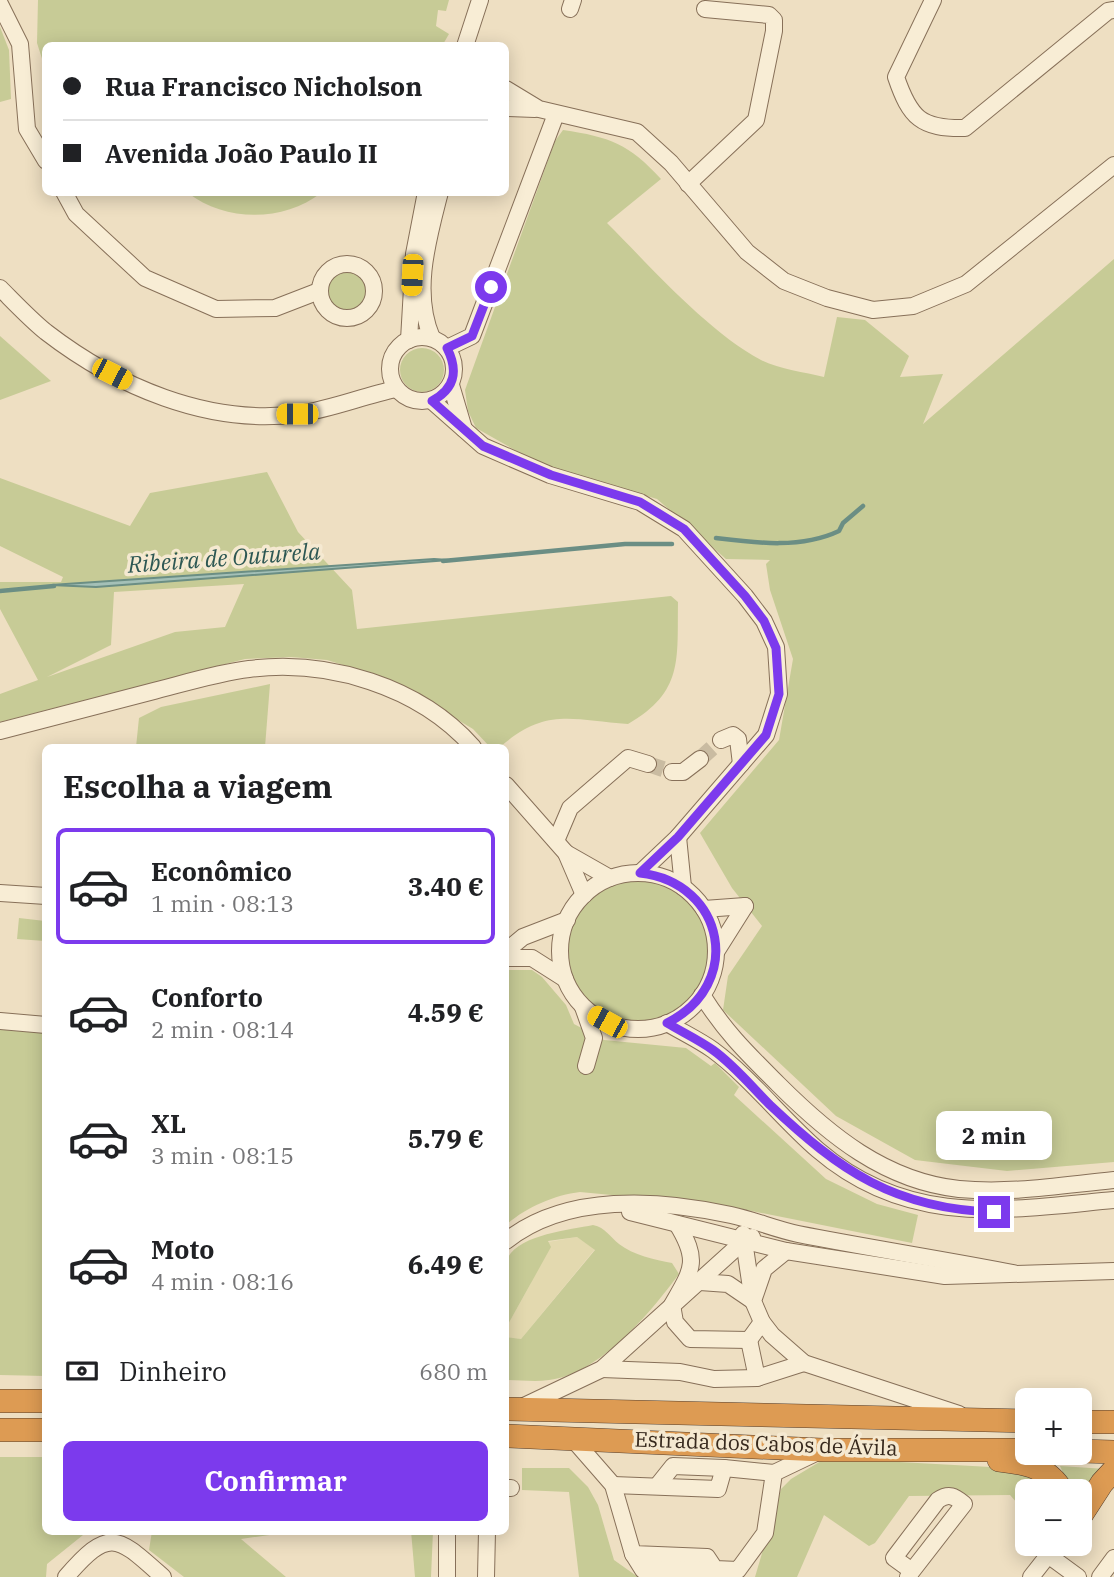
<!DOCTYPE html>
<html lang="pt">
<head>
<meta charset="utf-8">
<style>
	:root { --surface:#fff; --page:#f2f2f2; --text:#202124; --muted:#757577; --line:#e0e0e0; --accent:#7c3aed }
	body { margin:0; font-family:"IBM Plex Serif",serif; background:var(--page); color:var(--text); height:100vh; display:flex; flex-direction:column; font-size:26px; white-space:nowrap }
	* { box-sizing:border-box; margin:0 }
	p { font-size:23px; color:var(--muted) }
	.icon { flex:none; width:38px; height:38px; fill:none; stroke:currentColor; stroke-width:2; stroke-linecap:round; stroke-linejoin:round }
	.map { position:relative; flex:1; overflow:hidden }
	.details { position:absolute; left:42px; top:744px; width:467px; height:791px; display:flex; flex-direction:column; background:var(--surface); border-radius:10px; box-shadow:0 4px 18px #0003 }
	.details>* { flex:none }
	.hud { position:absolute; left:42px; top:42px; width:467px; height:154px; border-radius:10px; box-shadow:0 4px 18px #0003; display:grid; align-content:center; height:154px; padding:0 21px; background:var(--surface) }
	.buttons { position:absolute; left:1015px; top:1388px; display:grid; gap:14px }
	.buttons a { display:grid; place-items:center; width:77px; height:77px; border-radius:10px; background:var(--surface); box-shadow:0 4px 18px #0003; font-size:35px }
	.end { position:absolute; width:32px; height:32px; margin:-16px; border:9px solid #7c3aed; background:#fff; box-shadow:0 0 0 4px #fff }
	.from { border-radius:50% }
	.bubble { position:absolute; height:49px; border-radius:10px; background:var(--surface); box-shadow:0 4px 18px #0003; font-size:23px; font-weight:800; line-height:49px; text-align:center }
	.car { position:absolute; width:21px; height:42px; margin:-21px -10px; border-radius:9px; box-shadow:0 0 5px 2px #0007; background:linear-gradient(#f5c518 24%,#345 0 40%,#f5c518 0 76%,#345 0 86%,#f5c518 0) }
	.hud b { display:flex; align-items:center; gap:24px; height:66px; font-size:26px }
	.hud b+b { border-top:2px solid var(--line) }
	.hud i { width:18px; height:18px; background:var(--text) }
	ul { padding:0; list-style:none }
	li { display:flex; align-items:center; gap:21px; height:116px; margin:0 14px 10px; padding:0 7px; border:4px solid transparent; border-radius:10px }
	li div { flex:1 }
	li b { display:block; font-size:26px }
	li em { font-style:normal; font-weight:800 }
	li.on { border-color:var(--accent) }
	li>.icon { width:63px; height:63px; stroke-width:1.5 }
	h2 { padding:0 21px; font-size:32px; line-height:84px }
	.pay { display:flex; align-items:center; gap:18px; height:77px; padding:0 21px; font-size:26px }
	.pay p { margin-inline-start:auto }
	.action { display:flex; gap:14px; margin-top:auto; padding:14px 21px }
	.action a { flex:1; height:80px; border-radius:10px; background:var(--accent); color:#fff; font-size:28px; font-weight:800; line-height:80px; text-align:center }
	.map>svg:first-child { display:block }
	.farmland { fill:#e3d9af }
	.green { fill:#c7cb96; fill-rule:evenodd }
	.water { fill:#a4c0b7; stroke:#6b8e84; stroke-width:2 }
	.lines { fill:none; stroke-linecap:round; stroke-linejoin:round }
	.stream { stroke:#6b8e84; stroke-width:4.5 }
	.minor-tunnel { stroke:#c9bba1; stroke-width:16; stroke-dasharray:16 8; stroke-linecap:butt }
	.minor-casing { stroke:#877059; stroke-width:18 }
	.highway-casing { stroke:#553f2e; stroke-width:24 }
	.minor { stroke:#f8edd5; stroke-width:16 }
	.highway { stroke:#dd9b53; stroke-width:23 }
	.route { stroke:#7c3aed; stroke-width:9 }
	.labels { text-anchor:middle; stroke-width:7; stroke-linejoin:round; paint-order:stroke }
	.street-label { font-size:21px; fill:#37291d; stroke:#f5e9d1 }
	.water-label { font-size:23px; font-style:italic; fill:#2d5753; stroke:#f5e9d1 }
</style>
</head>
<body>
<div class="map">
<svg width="1114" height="1577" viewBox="0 0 1114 1577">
	<rect width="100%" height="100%" fill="#eedfc2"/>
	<polygon class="farmland" points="577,1237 595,1249 521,1339 506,1337 506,1328 530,1285 548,1242"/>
	<g class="green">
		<polygon points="38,0 449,0 446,11 438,10 436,26 449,34 442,46 46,46 45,68 37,43"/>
		<polygon points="0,27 9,50 11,99 0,102"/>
		<path d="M563,130C610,137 629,144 661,179L607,223C651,267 707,331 761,360C779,369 804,372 824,377L837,317L865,320L909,356L900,377L943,374L923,424L1114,259V1162L1007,1171L915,1160L836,1116L723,1010L728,976L762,926L732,888L700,833L779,740L793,659L770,590L766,564L770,560L726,559L657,499L543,466L476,428L468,411L465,390L555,141Z"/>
		<path d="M188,193H321C284,222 225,222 188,193Z"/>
		<circle cx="347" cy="291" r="20"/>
		<polygon points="0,336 51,381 0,400"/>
		<circle cx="422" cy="370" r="22"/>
		<path d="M267,472L298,532L352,590L357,629L671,596L678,602C677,659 684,692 628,724C571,720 546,707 500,747H490L473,729L391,680L327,660L291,657L245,659L0,722V694L38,680L0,609V582H61L63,577L0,546V478L130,526L150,493ZM244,584L225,627L175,632L47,677L111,645L114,592Z"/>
		<polygon points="270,684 265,747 136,747 139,718 161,707"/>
		<circle cx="638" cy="951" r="70"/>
		<polygon points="19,918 45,921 45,941 17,939"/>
		<path d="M509,970H532L542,977L566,1005L574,1024L604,1040L686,1048L711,1066L715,1063L739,1087L734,1095L826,1179L877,1204L918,1215L912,1243L727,1206L580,1192C554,1195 525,1208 506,1225V973Z"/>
		<polygon points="0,1027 46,1032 45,1376 0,1375"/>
		<path d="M593,1225C606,1228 609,1236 619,1244C633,1255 655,1260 672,1263L679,1274C650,1313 600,1374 549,1380C535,1382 520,1380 506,1380V1337L521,1339L595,1250L577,1237L548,1241L551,1247L506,1328C506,1311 501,1277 506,1262C514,1235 569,1230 593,1225Z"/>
		<polygon points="0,1457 45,1457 46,1531 124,1531 83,1535 47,1564 46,1577 0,1577"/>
		<polygon points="826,1458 1009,1468 1036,1473 1055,1491 1027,1491 1027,1514 1010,1495 909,1496 875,1543 869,1546 824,1515 797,1577 755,1577 781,1489 791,1479"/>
		<polygon points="1060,1466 1106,1469 1080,1505 1080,1491 1071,1491"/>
		<polygon points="522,1468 569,1468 588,1487 598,1505 614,1560 638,1577 579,1577 569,1492 522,1490"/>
		<polygon points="152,1531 297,1531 241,1539 286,1577 184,1577 149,1550"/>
		<polygon points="411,1531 433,1531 431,1577 415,1577"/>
	</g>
	<polygon class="water" points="434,559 449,560 96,587 51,585"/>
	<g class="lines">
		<g class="stream">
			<path d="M716,538C756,543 801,549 839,531L843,523L863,506"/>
			<polyline points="443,561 625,544 672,544"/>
			<polyline points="0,591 54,586"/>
		</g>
		<g class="minor-tunnel">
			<polyline points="700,759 721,740"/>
			<polyline points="648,764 672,772"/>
		</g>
		<defs>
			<g id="minor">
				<path d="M933,0L896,77C910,118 921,129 965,128L1108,11L1114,10"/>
				<polyline points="0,4 20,44 27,129 46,161"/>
				<polyline points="570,9 573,0"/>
				<polyline points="465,46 480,0"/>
				<polyline points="506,89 539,109 637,132 671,163 747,252 784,281 827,298 873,310 913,306 966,284 1114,165"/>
				<polyline points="506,108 535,109"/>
				<polyline points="688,184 756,120 774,31 774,20 769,15 705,9"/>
				<polyline points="64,192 76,214 145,278 216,309 275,308 319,291"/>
				<circle cx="347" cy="291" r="27"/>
				<path d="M0,288C15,303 30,319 46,332C116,386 208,426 298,414C332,409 363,396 396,389"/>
				<circle cx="422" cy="369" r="32"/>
				<path d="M432,338C412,292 428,239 440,192"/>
				<polyline points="409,340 414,254 426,192"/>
				<polyline points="447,348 472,336 556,114"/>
				<polyline points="451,385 464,429"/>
				<polyline points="432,401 483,446 550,475 640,502 684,529 745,596 764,621 776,647 779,694 766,735 678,837 640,873"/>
				<path d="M0,731C50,718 100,705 150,692C182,684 216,673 249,669C328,659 419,686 473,747"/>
				<polyline points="721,740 733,735 738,739 741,764"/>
				<polyline points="672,772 683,772 700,759"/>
				<polyline points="506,785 566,853 584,895"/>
				<polyline points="678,837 683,887"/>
				<polyline points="556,841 570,808 628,758 648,764"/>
				<polyline points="566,853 610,878"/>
				<circle cx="638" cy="951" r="78"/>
				<polyline points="0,893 46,896"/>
				<polyline points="704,909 745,906"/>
				<polyline points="506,951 523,937 567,920"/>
				<polyline points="716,952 745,906"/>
				<polyline points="506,958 532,958 565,979"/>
				<path d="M702,995C725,1032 748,1054 778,1084C829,1135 885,1181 959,1189C1011,1194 1063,1185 1114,1180"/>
				<polyline points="583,1007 594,1038 586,1066"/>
				<polyline points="0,1021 46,1025"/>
				<path d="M667,1023C682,1032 699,1040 713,1050C751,1078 782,1119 818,1150C909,1228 1006,1210 1114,1200"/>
				<polyline points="630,1212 786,1251 945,1276 1114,1271"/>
				<path d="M677,1224C700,1261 692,1270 672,1305L675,1322L690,1339L749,1340L762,1322"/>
				<polyline points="743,1234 752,1295"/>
				<path d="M506,1241C566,1193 659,1199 731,1215C754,1220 775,1229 798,1234C869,1248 941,1259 1013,1273"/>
				<polyline points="786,1251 764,1269 753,1301 762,1322 772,1335 804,1363 959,1414"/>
				<polyline points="700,1282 728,1284 753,1301"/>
				<polyline points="749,1340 757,1378"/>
				<polyline points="602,1369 680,1372 714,1379 757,1378 804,1363"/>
				<polyline points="522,1407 602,1369 746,1239 752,1237"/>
				<polyline points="572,1438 613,1485 633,1554 707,1557 715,1569 738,1570 765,1533 774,1473 820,1451"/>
				<polyline points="613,1485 718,1489 724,1468 774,1473"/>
				<polyline points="657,1486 673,1466 724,1468"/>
				<polyline points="506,1488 511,1488"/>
				<polyline points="633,1554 643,1570 715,1569"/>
				<polyline points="1048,1555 1078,1577"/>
				<path d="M66,1577C110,1526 117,1536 163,1577"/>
				<polyline points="447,1577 447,1531"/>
				<polyline points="486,1577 487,1531"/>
				<path d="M908,1577L912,1571L964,1504C954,1496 949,1493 938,1500L894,1558L912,1571"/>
				<polyline points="1031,1577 1057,1544"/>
				<polyline points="1100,1577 1114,1558"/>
			</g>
			<g id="highway">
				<polyline points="0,1401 46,1401"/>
				<polyline points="506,1409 1027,1421"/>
				<polyline points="1080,1422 1114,1422"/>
				<polyline points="0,1430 46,1430"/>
				<polyline points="506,1436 823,1450 1027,1450"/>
				<polyline points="1080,1451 1114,1452"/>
				<path d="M999,1460C1026,1463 1048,1467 1062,1491"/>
				<polyline points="1080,1517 1102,1483 1114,1470"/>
			</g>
		</defs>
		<use href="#minor" class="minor-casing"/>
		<use href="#highway" class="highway-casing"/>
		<use href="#minor" class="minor"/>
		<use href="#highway" class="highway"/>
	</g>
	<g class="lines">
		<path class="route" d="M491,287L472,336L447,348C458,370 456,388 432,401L483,446L551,475L640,502L684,529L745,596L764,621L776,648L779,694L766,735L678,837L640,873C726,883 744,985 667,1023C682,1032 699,1040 713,1050C734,1065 752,1087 770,1105C840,1171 895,1209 994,1212"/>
	</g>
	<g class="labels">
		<g class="street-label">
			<text transform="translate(766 1444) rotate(2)" y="7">Estrada dos Cabos de Ávila</text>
		</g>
		<g class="water-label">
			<text transform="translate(224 558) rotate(-4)" y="8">Ribeira de Outurela</text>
		</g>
	</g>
</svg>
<div class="buttons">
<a>+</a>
<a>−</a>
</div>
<i class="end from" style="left:491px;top:287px"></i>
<i class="end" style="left:994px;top:1212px"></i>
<div class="bubble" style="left:936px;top:1111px;width:116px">2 min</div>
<i class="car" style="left:412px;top:275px;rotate:183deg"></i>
<i class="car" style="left:112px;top:374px;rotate:117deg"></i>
<i class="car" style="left:297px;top:414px;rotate:270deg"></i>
<i class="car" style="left:607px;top:1022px;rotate:299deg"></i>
<div class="hud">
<b><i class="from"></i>Rua Francisco Nicholson</b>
<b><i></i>Avenida João Paulo II</b>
</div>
<section class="details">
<h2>Escolha a viagem</h2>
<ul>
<li class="on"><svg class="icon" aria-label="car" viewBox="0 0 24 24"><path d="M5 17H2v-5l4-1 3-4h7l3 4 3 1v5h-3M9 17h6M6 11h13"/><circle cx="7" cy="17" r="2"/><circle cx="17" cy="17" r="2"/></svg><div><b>Econômico</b><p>1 min · 08:13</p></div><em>3.40 €</em></li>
<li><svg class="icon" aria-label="car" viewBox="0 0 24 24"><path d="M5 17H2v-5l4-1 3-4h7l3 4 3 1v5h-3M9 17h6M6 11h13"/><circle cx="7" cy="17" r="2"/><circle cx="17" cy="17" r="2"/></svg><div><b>Conforto</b><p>2 min · 08:14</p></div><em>4.59 €</em></li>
<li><svg class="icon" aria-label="car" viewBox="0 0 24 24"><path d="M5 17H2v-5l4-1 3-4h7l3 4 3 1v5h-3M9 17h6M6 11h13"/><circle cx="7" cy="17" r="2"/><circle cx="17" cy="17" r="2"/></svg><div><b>XL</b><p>3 min · 08:15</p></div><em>5.79 €</em></li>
<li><svg class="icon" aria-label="car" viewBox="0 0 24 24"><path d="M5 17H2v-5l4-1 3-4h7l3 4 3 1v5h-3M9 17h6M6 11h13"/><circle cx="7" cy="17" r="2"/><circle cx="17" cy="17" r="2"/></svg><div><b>Moto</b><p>4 min · 08:16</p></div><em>6.49 €</em></li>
</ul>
<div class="pay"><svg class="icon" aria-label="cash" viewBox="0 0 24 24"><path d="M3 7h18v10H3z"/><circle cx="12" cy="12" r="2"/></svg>Dinheiro<p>680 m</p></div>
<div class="action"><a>Confirmar</a></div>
</section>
</div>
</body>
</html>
